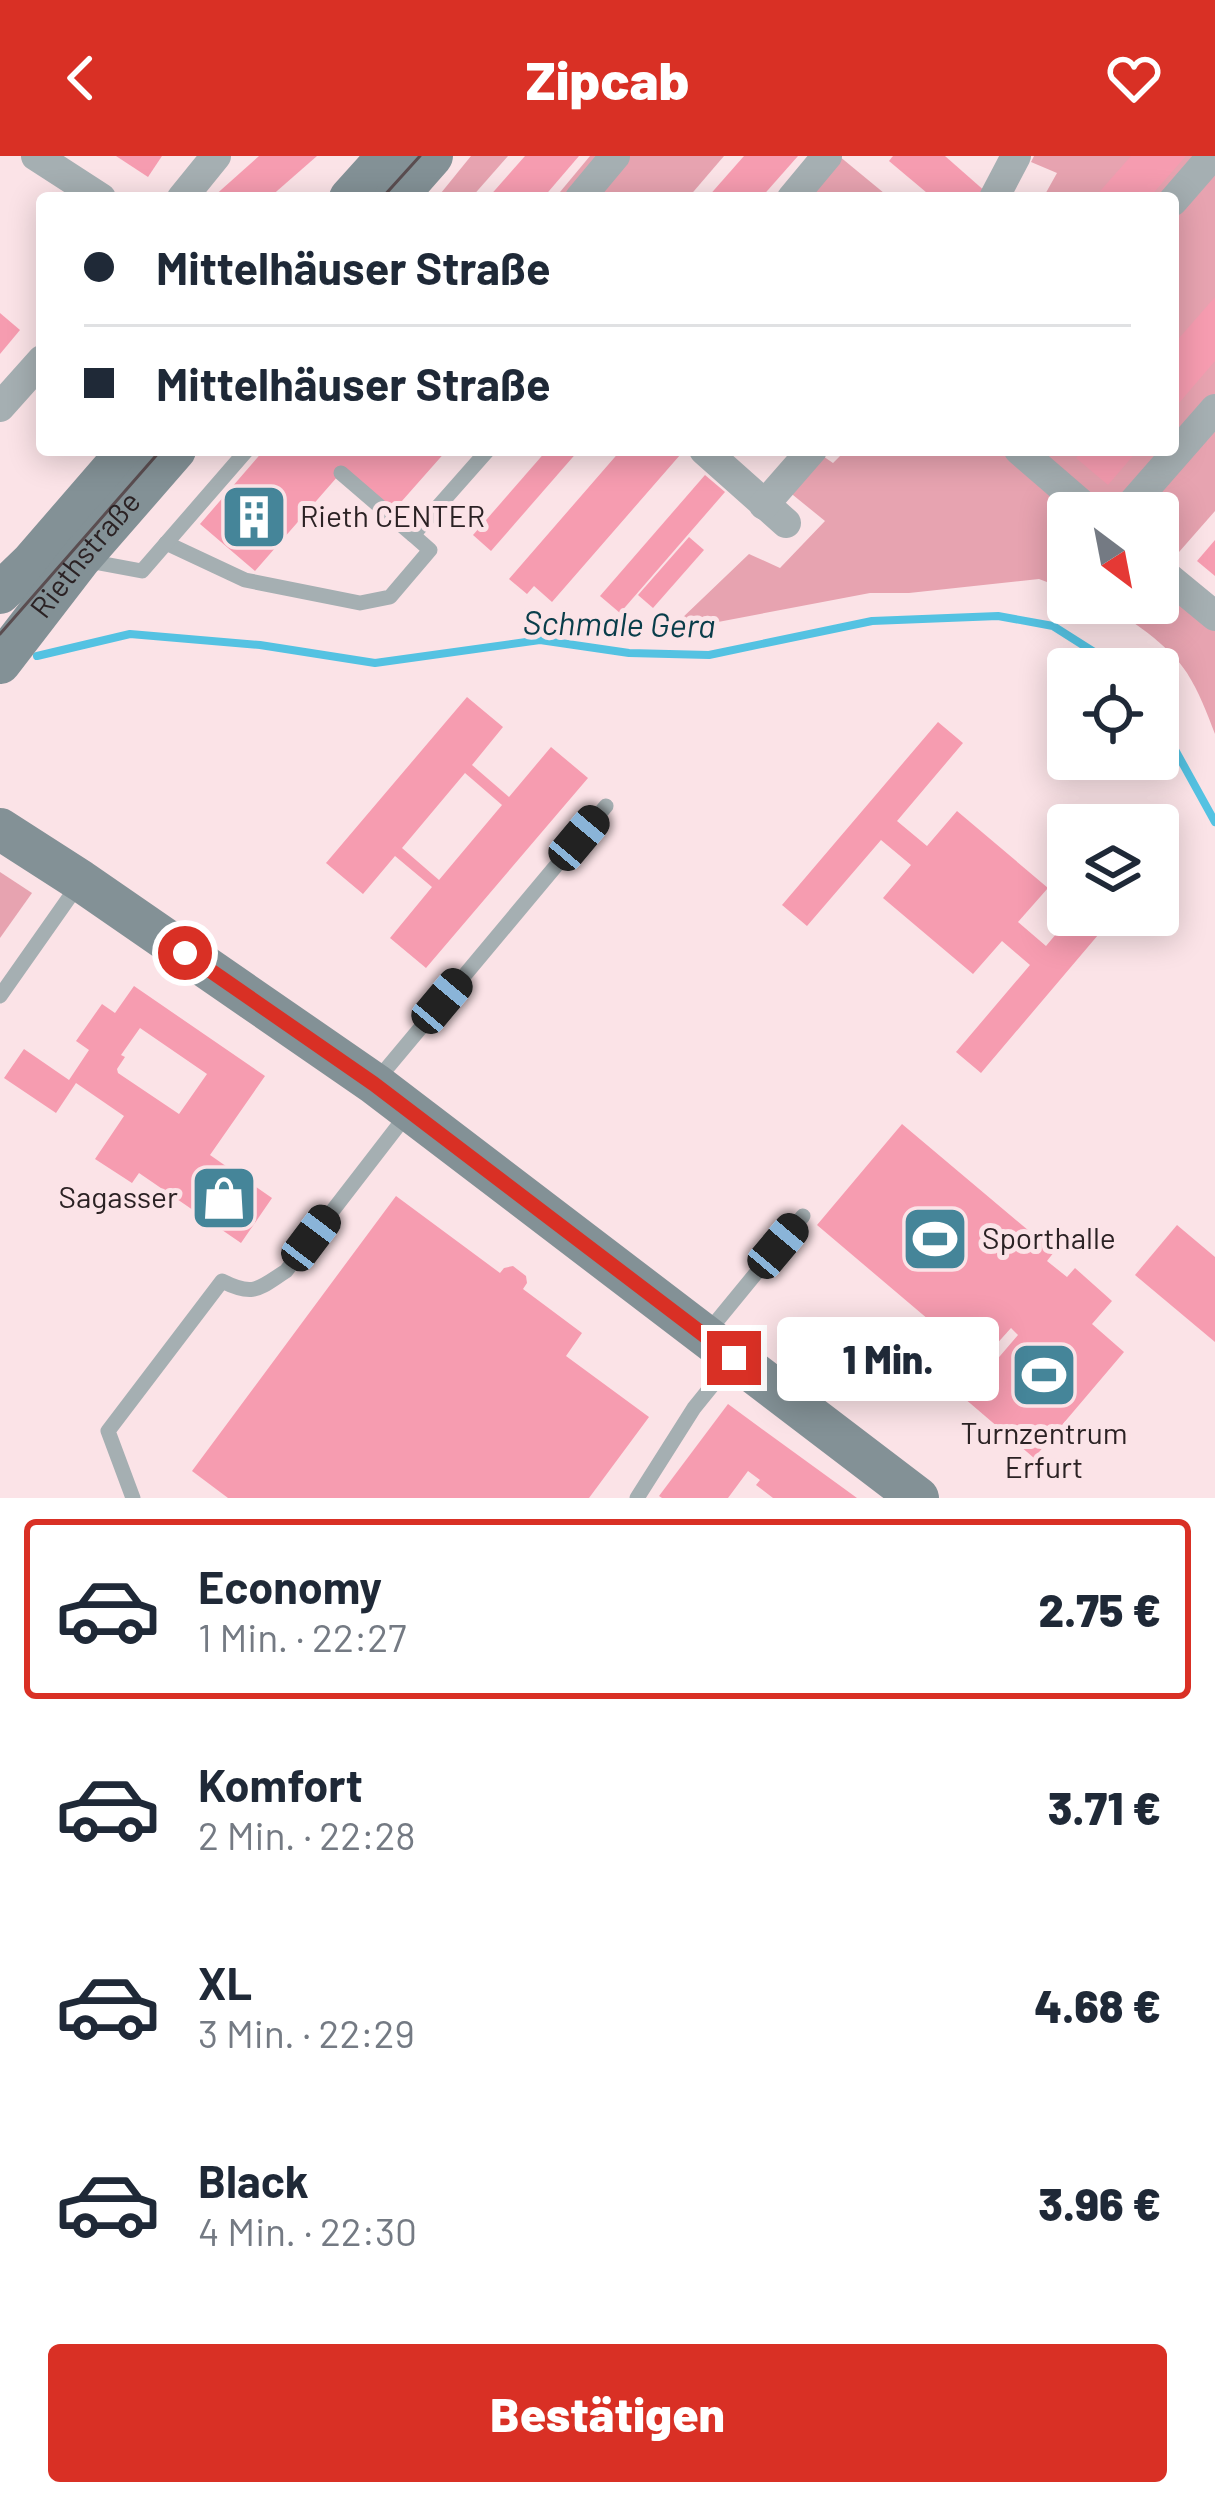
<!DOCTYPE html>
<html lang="de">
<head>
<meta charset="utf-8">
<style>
	:root { --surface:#fff; --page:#f6f6f7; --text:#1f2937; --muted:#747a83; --line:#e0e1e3; --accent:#d93025 }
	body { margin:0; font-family:Barlow,sans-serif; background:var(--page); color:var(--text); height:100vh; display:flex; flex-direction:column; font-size:45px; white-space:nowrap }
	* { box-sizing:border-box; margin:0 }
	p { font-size:39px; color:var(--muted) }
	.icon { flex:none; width:66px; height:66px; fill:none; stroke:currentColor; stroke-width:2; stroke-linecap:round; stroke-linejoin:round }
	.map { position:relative; height:1342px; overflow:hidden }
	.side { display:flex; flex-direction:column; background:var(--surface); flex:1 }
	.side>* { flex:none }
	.guide { position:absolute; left:36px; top:36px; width:1143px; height:264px; border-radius:12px; box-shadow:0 6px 30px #0003; display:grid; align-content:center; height:264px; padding:0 48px; background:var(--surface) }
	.needle { width:78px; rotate:148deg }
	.controls { position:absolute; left:1047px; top:336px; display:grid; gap:24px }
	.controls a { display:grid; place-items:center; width:132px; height:132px; border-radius:12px; background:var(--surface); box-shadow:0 6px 30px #0003; font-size:60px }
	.end { position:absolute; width:54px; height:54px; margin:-27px; border:15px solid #d93025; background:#fff; box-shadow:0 0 0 6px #fff }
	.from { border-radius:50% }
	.bubble { position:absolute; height:84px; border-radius:12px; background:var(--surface); box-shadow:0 6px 30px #0003; font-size:39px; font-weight:800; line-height:84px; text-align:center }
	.car { position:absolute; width:36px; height:72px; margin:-36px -18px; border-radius:15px; box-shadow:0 0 9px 3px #0007; background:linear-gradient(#222 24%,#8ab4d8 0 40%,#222 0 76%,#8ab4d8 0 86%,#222 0) }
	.guide b { display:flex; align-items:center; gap:42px; height:114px; font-size:45px }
	.guide b+b { border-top:3px solid var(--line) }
	.guide i { width:30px; height:30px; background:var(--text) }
	ul { padding:21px 0 0; list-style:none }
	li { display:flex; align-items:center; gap:36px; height:180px; margin:0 24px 18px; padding:0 24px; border:6px solid transparent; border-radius:12px }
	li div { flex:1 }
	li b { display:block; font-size:45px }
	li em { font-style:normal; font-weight:800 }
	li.current { border-color:var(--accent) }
	li>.icon { width:108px; height:108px; stroke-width:1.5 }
	.action { display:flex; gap:24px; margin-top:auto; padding:24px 48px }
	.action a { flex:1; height:138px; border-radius:12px; background:var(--accent); color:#fff; font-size:48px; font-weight:800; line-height:138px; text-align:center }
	header { display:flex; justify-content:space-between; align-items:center; height:156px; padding:0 48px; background:var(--accent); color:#fff; font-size:54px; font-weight:800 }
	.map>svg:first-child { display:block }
	.green { fill:#e7a3b0 }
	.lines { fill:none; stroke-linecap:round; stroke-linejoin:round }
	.stream { stroke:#54c2e2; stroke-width:8 }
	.building { fill:#f69cb0; fill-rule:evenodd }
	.lane { stroke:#a5afb2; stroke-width:15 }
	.street { stroke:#a5afb2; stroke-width:30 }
	.secondary { stroke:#839196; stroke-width:42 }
	.tram { stroke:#5a4d50; stroke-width:3 }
	.route { stroke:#d93025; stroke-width:15 }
	.labels { text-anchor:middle; stroke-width:10; stroke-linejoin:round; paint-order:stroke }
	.poi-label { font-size:30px; fill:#2b2224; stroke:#fbe3e7; text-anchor:start }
	.street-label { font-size:30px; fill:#2b2224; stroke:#fbe3e7 }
	.water-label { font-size:33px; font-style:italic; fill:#093d4a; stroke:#fbe3e7 }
</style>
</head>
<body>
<header><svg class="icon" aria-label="back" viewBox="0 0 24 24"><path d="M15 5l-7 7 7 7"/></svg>Zipcab<svg class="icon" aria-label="heart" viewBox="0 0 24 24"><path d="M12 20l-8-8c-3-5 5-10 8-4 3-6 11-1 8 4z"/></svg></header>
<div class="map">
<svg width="1215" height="1342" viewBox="0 0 1215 1342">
	<rect width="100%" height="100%" fill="#fbe3e7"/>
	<g class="green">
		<polygon points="471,0 508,0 471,42 447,42 441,37"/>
		<polygon points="590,0 724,0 688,42 555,42"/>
		<polygon points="839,0 890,42 781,42"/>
		<path d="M1034,0H1215V355L1172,404L1215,448V578C1207,557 1199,536 1187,517C1170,490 1128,460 1099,447H1158V357H1068V434L1039,423L909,437H870L697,470L679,465L749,398L780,412L825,365L777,326L814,294L833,307L846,294H1173V42H1043L1057,17L1031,6Z"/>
		<polygon points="0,716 32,737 0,782"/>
	</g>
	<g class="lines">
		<g class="stream">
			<polyline points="37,500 130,478 260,489 375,507 540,484 629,497 709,499 872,465 998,460 1053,470 1105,503 1115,513"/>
			<polyline points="1158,563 1215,666"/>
		</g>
	</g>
	<g class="building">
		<polygon points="116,0 162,0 148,21"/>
		<polygon points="259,0 317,0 269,42 212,42"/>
		<polygon points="525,0 579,0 543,42 488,42"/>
		<polygon points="744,0 798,0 761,42 707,42"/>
		<polygon points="893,0 945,0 987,37 983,42 933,42 889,5"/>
		<polygon points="1131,0 1186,0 1149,42 1094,42"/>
		<polygon points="1215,141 1215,205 1173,254 1173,189"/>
		<polygon points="0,157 20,174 0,198"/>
		<polygon points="264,294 447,294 394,354 345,312 255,415 200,368"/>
		<polygon points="547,294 579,294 491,395 473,379"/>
		<polygon points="621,294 675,294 680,299 552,446 534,430 527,438 509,423"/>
		<polygon points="1083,294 1138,294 1108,329 1076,302"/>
		<polygon points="705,319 725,336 620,457 600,440"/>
		<polygon points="689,381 704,394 653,452 638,439"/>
		<polygon points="1215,384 1215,420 1197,405"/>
		<path d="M467,541L503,571L472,609L509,641L551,591L588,622L426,812L390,782L432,731L395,700L363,738L326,707ZM465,617L502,649L439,724L402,692Z"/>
		<polygon points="938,566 963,587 897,665 927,690 957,655 1048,732 1018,766 1046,790 1072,759 1115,759 981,917 956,896 1030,809 1002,785 973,818 883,742 911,709 881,684 807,770 782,749"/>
		<path d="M134,830L265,920L210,999L272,1042L241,1087L139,1017L132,1027L95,1003L124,960L76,927L56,957L4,922L24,893L69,924L89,894L76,885L102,848L115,857ZM140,872L207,918L179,958L118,917L117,913L125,901L121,899Z"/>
		<polygon points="902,968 1054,1096 1047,1105 1067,1121 1075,1112 1112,1145 1092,1168 1124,1196 1034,1302 964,1242 1018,1179 1011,1172 993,1192 981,1183 968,1197 817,1069"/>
		<polygon points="396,1040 500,1117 504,1112 513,1110 526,1120 527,1127 523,1133 582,1177 566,1200 649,1261 589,1342 228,1342 192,1315"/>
		<polygon points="1177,1069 1215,1101 1215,1186 1135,1119"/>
		<polygon points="728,1248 773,1281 857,1342 773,1342 756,1329 760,1324 748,1315 728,1342 662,1342 659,1340"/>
	</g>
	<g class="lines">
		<g class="lane">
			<polyline points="341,317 413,379"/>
			<polyline points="166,387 245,424 360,447 390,441 430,394 413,379 488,294"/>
			<polyline points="83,404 142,415 247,294"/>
			<polyline points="0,840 78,729"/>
			<polyline points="377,924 606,650"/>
			<polyline points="707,1177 803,1060"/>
			<path d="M133,1342L108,1275L222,1125C254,1141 258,1133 286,1115L408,957"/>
			<polyline points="637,1342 694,1252 732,1205"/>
		</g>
		<g class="street">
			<polyline points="36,0 101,42"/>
			<polyline points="182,42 216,0"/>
			<polyline points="580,42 615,0"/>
			<polyline points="792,42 827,0"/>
			<polyline points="994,42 1016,0"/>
			<polyline points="1173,45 1212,0"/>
			<polyline points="0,251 42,204"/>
			<polyline points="704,294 786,367"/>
			<polyline points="1019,294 1092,357"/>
			<polyline points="764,349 812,294"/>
			<polyline points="1124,357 1215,253"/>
			<polyline points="1158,413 1215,460"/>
		</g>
		<g class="secondary">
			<polyline points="350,42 388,0"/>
			<polyline points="395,42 432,0"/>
			<polyline points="0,437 32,406 129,294"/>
			<path id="s1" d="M0,507L80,403L175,294"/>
			<polyline points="0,673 81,725 375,928 918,1342"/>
		</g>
		<g class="tram">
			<polyline points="382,42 420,0"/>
			<polyline points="0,478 161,294"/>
		</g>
	</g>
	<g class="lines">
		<polyline class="route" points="185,797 374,928 734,1202"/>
	</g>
	<defs>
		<symbol id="building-square" viewBox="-11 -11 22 22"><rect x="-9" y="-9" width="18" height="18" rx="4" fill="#458599" stroke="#fbe3e7"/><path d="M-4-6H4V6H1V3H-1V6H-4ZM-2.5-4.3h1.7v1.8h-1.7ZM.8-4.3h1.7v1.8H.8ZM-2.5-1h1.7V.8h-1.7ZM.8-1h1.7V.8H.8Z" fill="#fff"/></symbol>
		<symbol id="shop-square" viewBox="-11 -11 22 22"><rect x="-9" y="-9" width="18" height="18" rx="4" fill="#458599" stroke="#fbe3e7"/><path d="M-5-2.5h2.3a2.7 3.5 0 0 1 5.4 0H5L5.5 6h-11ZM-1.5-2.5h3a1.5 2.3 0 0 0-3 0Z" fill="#fff"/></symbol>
		<symbol id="stadium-square" viewBox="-11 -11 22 22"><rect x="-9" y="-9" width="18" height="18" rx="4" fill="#458599" stroke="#fbe3e7"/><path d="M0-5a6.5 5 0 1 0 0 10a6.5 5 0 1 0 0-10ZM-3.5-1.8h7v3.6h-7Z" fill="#fff"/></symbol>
	</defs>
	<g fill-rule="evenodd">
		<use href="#building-square" x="216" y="323" width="76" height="76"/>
		<use href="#shop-square" x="186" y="1004" width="76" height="76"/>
		<use href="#stadium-square" x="897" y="1045" width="76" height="76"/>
		<use href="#stadium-square" x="1006" y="1181" width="76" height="76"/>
	</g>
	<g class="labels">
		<g class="poi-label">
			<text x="300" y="371">Rieth CENTER</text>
			<text x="178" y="1052" text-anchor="end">Sagasser</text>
			<text x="982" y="1093">Sporthalle</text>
			<text x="1044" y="1288" text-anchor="middle">Turnzentrum<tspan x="1044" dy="34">Erfurt</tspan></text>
		</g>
		<g class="street-label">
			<text dy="10" stroke="none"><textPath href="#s1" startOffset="138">Riethstraße</textPath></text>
		</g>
		<g class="water-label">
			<text transform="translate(619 468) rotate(1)" y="12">Schmale Gera</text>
		</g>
	</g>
</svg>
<div class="controls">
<a><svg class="needle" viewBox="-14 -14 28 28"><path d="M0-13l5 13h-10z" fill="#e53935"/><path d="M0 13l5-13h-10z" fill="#747a83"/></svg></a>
<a><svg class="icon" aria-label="locate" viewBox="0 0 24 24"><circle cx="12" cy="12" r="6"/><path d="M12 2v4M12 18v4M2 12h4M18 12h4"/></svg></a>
<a><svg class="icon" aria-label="layers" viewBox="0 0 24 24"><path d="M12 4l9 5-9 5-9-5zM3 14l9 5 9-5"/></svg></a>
</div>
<i class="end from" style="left:185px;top:797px"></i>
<i class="end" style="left:734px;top:1202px"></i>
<div class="bubble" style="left:777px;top:1161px;width:222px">1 Min.</div>
<i class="car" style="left:579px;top:682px;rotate:40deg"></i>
<i class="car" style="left:442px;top:845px;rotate:40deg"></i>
<i class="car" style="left:311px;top:1082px;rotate:37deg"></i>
<i class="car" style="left:778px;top:1090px;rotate:40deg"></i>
<div class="guide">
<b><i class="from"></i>Mittelhäuser Straße</b>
<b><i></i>Mittelhäuser Straße</b>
</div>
</div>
<section class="side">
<ul>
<li class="current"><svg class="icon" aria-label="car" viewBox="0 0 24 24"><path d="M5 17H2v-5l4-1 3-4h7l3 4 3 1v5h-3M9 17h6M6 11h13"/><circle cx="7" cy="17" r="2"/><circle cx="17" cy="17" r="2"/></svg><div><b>Economy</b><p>1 Min. · 22:27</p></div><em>2.75 €</em></li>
<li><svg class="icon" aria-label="car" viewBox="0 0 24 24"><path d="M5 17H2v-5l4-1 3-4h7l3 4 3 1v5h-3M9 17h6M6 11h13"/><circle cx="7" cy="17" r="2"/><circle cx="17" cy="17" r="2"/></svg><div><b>Komfort</b><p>2 Min. · 22:28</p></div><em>3.71 €</em></li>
<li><svg class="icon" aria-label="car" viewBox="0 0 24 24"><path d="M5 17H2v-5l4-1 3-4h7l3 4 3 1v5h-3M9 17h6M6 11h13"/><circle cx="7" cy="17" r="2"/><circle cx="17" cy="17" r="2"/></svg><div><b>XL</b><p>3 Min. · 22:29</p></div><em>4.68 €</em></li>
<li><svg class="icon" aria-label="car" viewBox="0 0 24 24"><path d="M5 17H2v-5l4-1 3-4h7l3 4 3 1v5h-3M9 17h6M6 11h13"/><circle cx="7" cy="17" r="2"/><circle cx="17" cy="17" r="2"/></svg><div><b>Black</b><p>4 Min. · 22:30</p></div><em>3.96 €</em></li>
</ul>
<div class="action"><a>Bestätigen</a></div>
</section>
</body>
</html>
